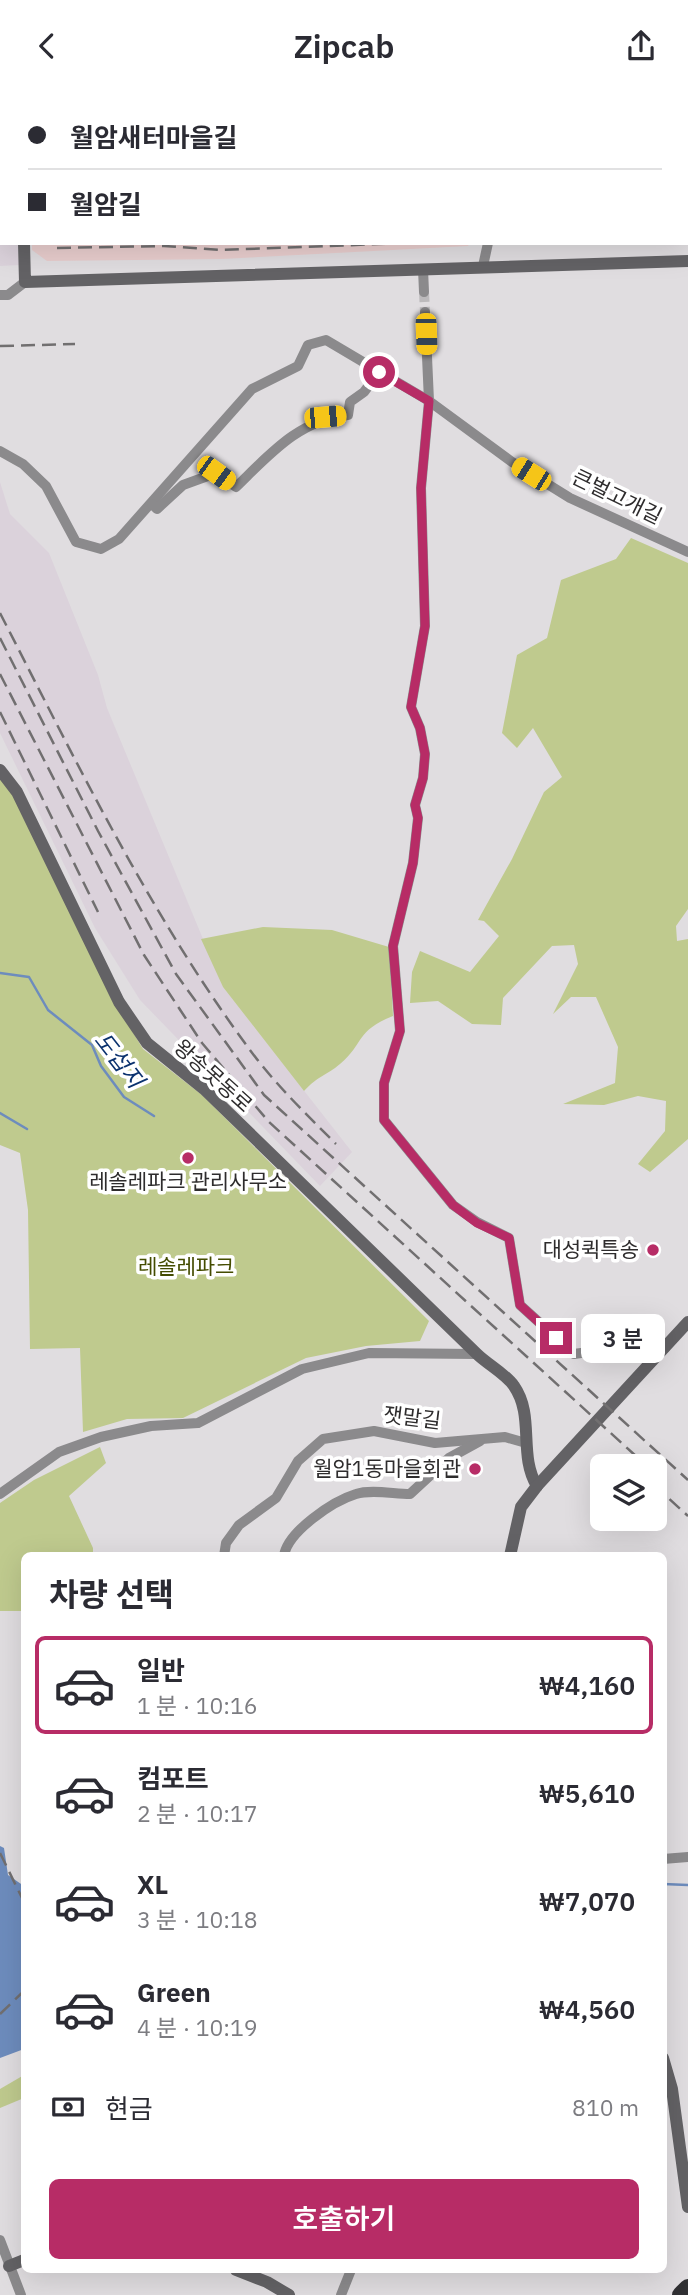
<!DOCTYPE html>
<html lang="ko">
<head>
<meta charset="utf-8">
<style>
	:root { --surface:#fff; --page:#f7f7f7; --text:#2b2b33; --muted:#7c7c81; --line:#e1e1e2; --accent:#b72c66 }
	body { margin:0; font-family:"IBM Plex Sans","Noto Sans KR",sans-serif; background:var(--page); color:var(--text); height:100vh; display:flex; flex-direction:column; font-size:26px; white-space:nowrap }
	* { box-sizing:border-box; margin:0 }
	p { font-size:23px; color:var(--muted) }
	.icon { flex:none; width:38px; height:38px; fill:none; stroke:currentColor; stroke-width:2; stroke-linecap:round; stroke-linejoin:round }
	.map { position:relative; flex:1; overflow:hidden }
	.sheet { position:absolute; left:21px; top:1461px; width:646px; height:721px; display:flex; flex-direction:column; background:var(--surface); border-radius:10px; box-shadow:0 7px 28px #0002 }
	.sheet>* { flex:none }
	.guide { position:absolute; left:0px; top:0px; width:690px; height:154px; box-shadow:0 7px 28px #0002; display:grid; align-content:center; height:154px; padding:0 28px; background:var(--surface) }
	.controls { position:absolute; left:590px; top:1363px; display:grid; gap:14px }
	.controls a { display:grid; place-items:center; width:77px; height:77px; border-radius:10px; background:var(--surface); box-shadow:0 7px 28px #0002; font-size:35px }
	.end { position:absolute; width:32px; height:32px; margin:-16px; border:9px solid #b72c66; background:#fff; box-shadow:0 0 0 4px #fff }
	.from { border-radius:50% }
	.bubble { position:absolute; height:49px; border-radius:10px; background:var(--surface); box-shadow:0 7px 28px #0002; font-size:23px; font-weight:600; line-height:49px; text-align:center }
	.car { position:absolute; width:21px; height:42px; margin:-21px -10px; border-radius:9px; box-shadow:0 0 5px 2px #0007; background:linear-gradient(#f5c518 24%,#345 0 40%,#f5c518 0 76%,#345 0 86%,#f5c518 0) }
	.guide b { display:flex; align-items:center; gap:24px; height:66px; font-size:26px }
	.guide b+b { border-top:2px solid var(--line) }
	.guide i { width:18px; height:18px; background:var(--text) }
	ul { padding:0; list-style:none }
	li { display:flex; align-items:center; gap:21px; height:98px; margin:0 14px 10px; padding:0 14px; border:4px solid transparent; border-radius:10px }
	li div { flex:1 }
	li b { display:block; font-size:26px }
	li em { font-style:normal; font-weight:600 }
	li.on { border-color:var(--accent) }
	li>.icon { width:63px; height:63px; stroke-width:1.5 }
	h2 { padding:0 28px; font-size:32px; line-height:84px }
	.pay { display:flex; align-items:center; gap:18px; height:77px; padding:0 28px; font-size:26px }
	.pay p { margin-inline-start:auto }
	.primary-button { display:flex; gap:14px; margin-top:auto; padding:14px 28px }
	.primary-button a { flex:1; height:80px; border-radius:10px; background:var(--accent); color:#fff; font-size:28px; font-weight:600; line-height:80px; text-align:center }
	header { display:flex; justify-content:space-between; align-items:center; height:91px; padding:0 28px; background:var(--surface); font-size:32px; font-weight:600 }
	.map>svg:first-child { display:block }
	.built { fill:#dbd2db }
	.education { fill:#e8cdcd }
	.green { fill:#bfca8e }
	.water { fill:#6d8cbd }
	.lines { fill:none; stroke-linecap:round; stroke-linejoin:round }
	.stream { stroke:#6d8cbd; stroke-width:2.5 }
	.street-tunnel { stroke:#bcbabc; stroke-width:10; stroke-dasharray:10 5; stroke-linecap:butt }
	.street { stroke:#8b8a8c; stroke-width:10 }
	.secondary { stroke:#636265; stroke-width:12 }
	.highway { stroke:#303033; stroke-width:18 }
	.rail { stroke:#716f70; stroke-width:2.5; stroke-dasharray:14 7; stroke-linecap:butt }
	.route { stroke:#b72c66; stroke-width:9 }
	.poi-dot { fill:#b72c66; stroke:#fff; stroke-width:2.5 }
	.labels { text-anchor:middle; stroke-width:7; stroke-linejoin:round; paint-order:stroke }
	.street-label { font-size:21px; fill:#2e2c2d; stroke:#fff }
	.poi-label { font-size:21px; fill:#2e2c2d; stroke:#fff; text-anchor:end }
	.park-label { font-size:21px; fill:#444c01; stroke:#fff }
	.water-label { font-size:23px; font-style:italic; fill:#0b326e; stroke:#fff }
</style>
</head>
<body>
<header><svg class="icon" aria-label="back" viewBox="0 0 24 24"><path d="M15 5l-7 7 7 7"/></svg>Zipcab<svg class="icon" aria-label="share" viewBox="0 0 24 24"><path d="M12 15V3M7 8l5-5 5 5M5 13v7h14v-7"/></svg></header>
<div class="map">
<svg width="688" height="2204" viewBox="0 0 688 2204">
	<rect width="100%" height="100%" fill="#e0dde0"/>
	<g class="built">
		<polygon points="0,0 12,2 2,2 2,152 18,152 19,174 0,175"/>
		<polygon points="0,391 10,423 49,462 98,584 107,617 223,896 352,1061 320,1095 140,909 95,837 0,642"/>
	</g>
	<g class="education">
		<polygon points="24,0 518,0 518,2"/>
		<polygon points="532,0 688,0 688,74 688,2"/>
		<polygon points="32,152 470,152 468,155 222,168 47,170 32,159"/>
	</g>
	<g class="green">
		<polygon points="631,447 688,472 688,818 676,835 677,850 688,848 688,1048 650,1081 638,1073 665,1040 666,1010 638,1005 604,1014 563,1013 615,992 618,956 596,906 571,906 553,923 578,873 574,854 552,855 503,907 501,934 472,933 438,910 410,912 412,881 420,860 470,881 499,845 484,830 478,829 512,768 544,701 562,686 533,637 517,657 502,642 517,564 547,547 561,489 616,468"/>
		<polygon points="0,685 13,703 117,915 143,958 202,1004 429,1230 420,1250 366,1255 306,1267 183,1327 127,1328 83,1341 80,1257 30,1258 28,1119 20,1062 0,1054"/>
		<path d="M263,836L332,839L389,856L393,925C355,940 365,952 340,973C326,985 319,984 304,1000L223,896L201,848Z"/>
		<polygon points="100,1356 106,1372 69,1405 93,1457 93,1465 24,1465 24,1520 0,1520 0,1412 34,1389"/>
		<polygon points="24,1984 24,2007 0,2017 0,1998"/>
	</g>
	<polygon class="water" points="0,1755 4,1757 8,1784 24,1795 24,1958 0,1967"/>
	<g class="lines">
		<g class="stream">
			<polyline points="0,882 29,886 48,919 92,954 101,975 124,1006 154,1025"/>
			<polyline points="0,1022 27,1038"/>
			<polyline points="663,1793 688,1794"/>
		</g>
		<polyline class="street-tunnel" points="424,201 425,221"/>
		<g class="street">
			<polyline points="523,2 523,0"/>
			<polyline points="483,175 488,152"/>
			<polyline points="423,178 424,201"/>
			<polyline points="0,204 8,204 25,191"/>
			<polyline points="425,221 429,310 421,397 425,535 411,616 420,637 425,663 423,687 415,714 418,727 413,772 393,855 400,940 384,992 384,1029 453,1114 477,1131 509,1147 520,1214 574,1263 645,1253 665,1257"/>
			<polyline points="0,360 23,373 46,395 76,451 101,458 119,448 252,298 298,275 308,254 326,249 429,310 512,371 570,407 688,461"/>
			<path d="M152,413L157,418L183,394L216,382L236,396C269,364 300,328 348,324L350,311L364,301L379,281"/>
			<polyline points="0,1403 59,1361 101,1346 151,1335 198,1332 302,1278 369,1262 477,1263"/>
			<polyline points="224,1465 226,1452 239,1434 276,1407 298,1370 323,1348 374,1340 435,1352 505,1346 526,1352"/>
			<path d="M284,1465C287,1441 333,1410 356,1403C371,1398 394,1403 410,1403L449,1367L480,1350"/>
			<polyline points="663,1768 688,1766"/>
			<polyline points="0,2149 21,2204"/>
			<polyline points="341,2204 351,2179"/>
		</g>
		<g class="secondary">
			<polyline points="18,0 18,2"/>
			<polyline points="24,152 25,191 688,170"/>
			<path d="M0,679L17,701L119,911L147,952L204,998L477,1263C487,1273 506,1283 514,1295C535,1325 518,1364 537,1395"/>
			<polyline points="510,1465 521,1416 537,1395 688,1231"/>
			<polyline points="663,1967 672,1998 688,2116"/>
			<polyline points="9,2175 24,2169"/>
			<polyline points="236,2179 267,2191 289,2204"/>
		</g>
		<polyline class="highway" points="681,2204 688,2197"/>
		<g class="rail">
			<polyline points="513,2 513,0"/>
			<polyline points="0,9 2,13"/>
			<polyline points="13,152 13,153"/>
			<polyline points="57,157 164,155 221,159 408,152"/>
			<polyline points="0,255 75,253"/>
			<path d="M0,522C76,670 148,820 247,955C273,991 305,1022 336,1053"/>
			<polyline points="0,547 98,740 176,883 264,1004 688,1389"/>
			<polyline points="0,583 144,864 202,952 269,1031 648,1376"/>
			<polyline points="0,621 98,821"/>
			<polyline points="654,1394 688,1425"/>
			<polyline points="0,1762 24,1811"/>
			<polyline points="0,1923 24,1900"/>
		</g>
	</g>
	<g class="lines">
		<polyline class="route" points="379,281 429,310 421,397 425,535 411,616 420,637 425,663 423,687 415,714 418,727 413,772 393,855 400,940 384,992 384,1029 453,1114 477,1132 509,1147 520,1214 556,1247"/>
	</g>
	<g class="poi-dot">
		<circle cx="188" cy="1067" r="7"/>
		<circle cx="653" cy="1159" r="7"/>
		<circle cx="475" cy="1378" r="7"/>
	</g>
	<g class="labels">
		<g class="street-label">
			<text transform="translate(617 406) rotate(26)" y="7">큰벌고개길</text>
			<text transform="translate(213 985) rotate(42)" y="7">왕송못동로</text>
			<text transform="translate(412 1327) rotate(7)" y="7">잿말길</text>
		</g>
		<g class="poi-label">
			<text x="188" y="1098" text-anchor="middle">레솔레파크 관리사무소</text>
			<text x="639" y="1166">대성퀵특송</text>
			<text x="461" y="1385">월암1동마을회관</text>
		</g>
		<g class="park-label">
			<text x="186" y="1183">레솔레파크</text>
		</g>
		<g class="water-label">
			<text transform="translate(119 969) rotate(52)" y="8">도섭지</text>
		</g>
	</g>
</svg>
<div class="controls">
<a><svg class="icon" aria-label="layers" viewBox="0 0 24 24"><path d="M12 4l9 5-9 5-9-5zM3 14l9 5 9-5"/></svg></a>
</div>
<i class="end from" style="left:379px;top:281px"></i>
<i class="end" style="left:556px;top:1247px"></i>
<div class="bubble" style="left:581px;top:1223px;width:84px">3 분</div>
<i class="car" style="left:426px;top:243px;rotate:178deg"></i>
<i class="car" style="left:325px;top:326px;rotate:85deg"></i>
<i class="car" style="left:216px;top:382px;rotate:126deg"></i>
<i class="car" style="left:531px;top:383px;rotate:302deg"></i>
<div class="guide">
<b><i class="from"></i>월암새터마을길</b>
<b><i></i>월암길</b>
</div>
<section class="sheet">
<h2>차량 선택</h2>
<ul>
<li class="on"><svg class="icon" aria-label="car" viewBox="0 0 24 24"><path d="M5 17H2v-5l4-1 3-4h7l3 4 3 1v5h-3M9 17h6M6 11h13"/><circle cx="7" cy="17" r="2"/><circle cx="17" cy="17" r="2"/></svg><div><b>일반</b><p>1 분 · 10:16</p></div><em>₩4,160</em></li>
<li><svg class="icon" aria-label="car" viewBox="0 0 24 24"><path d="M5 17H2v-5l4-1 3-4h7l3 4 3 1v5h-3M9 17h6M6 11h13"/><circle cx="7" cy="17" r="2"/><circle cx="17" cy="17" r="2"/></svg><div><b>컴포트</b><p>2 분 · 10:17</p></div><em>₩5,610</em></li>
<li><svg class="icon" aria-label="car" viewBox="0 0 24 24"><path d="M5 17H2v-5l4-1 3-4h7l3 4 3 1v5h-3M9 17h6M6 11h13"/><circle cx="7" cy="17" r="2"/><circle cx="17" cy="17" r="2"/></svg><div><b>XL</b><p>3 분 · 10:18</p></div><em>₩7,070</em></li>
<li><svg class="icon" aria-label="car" viewBox="0 0 24 24"><path d="M5 17H2v-5l4-1 3-4h7l3 4 3 1v5h-3M9 17h6M6 11h13"/><circle cx="7" cy="17" r="2"/><circle cx="17" cy="17" r="2"/></svg><div><b>Green</b><p>4 분 · 10:19</p></div><em>₩4,560</em></li>
</ul>
<div class="pay"><svg class="icon" aria-label="cash" viewBox="0 0 24 24"><path d="M3 7h18v10H3z"/><circle cx="12" cy="12" r="2"/></svg>현금<p>810 m</p></div>
<div class="primary-button"><a>호출하기</a></div>
</section>
</div>
</body>
</html>
